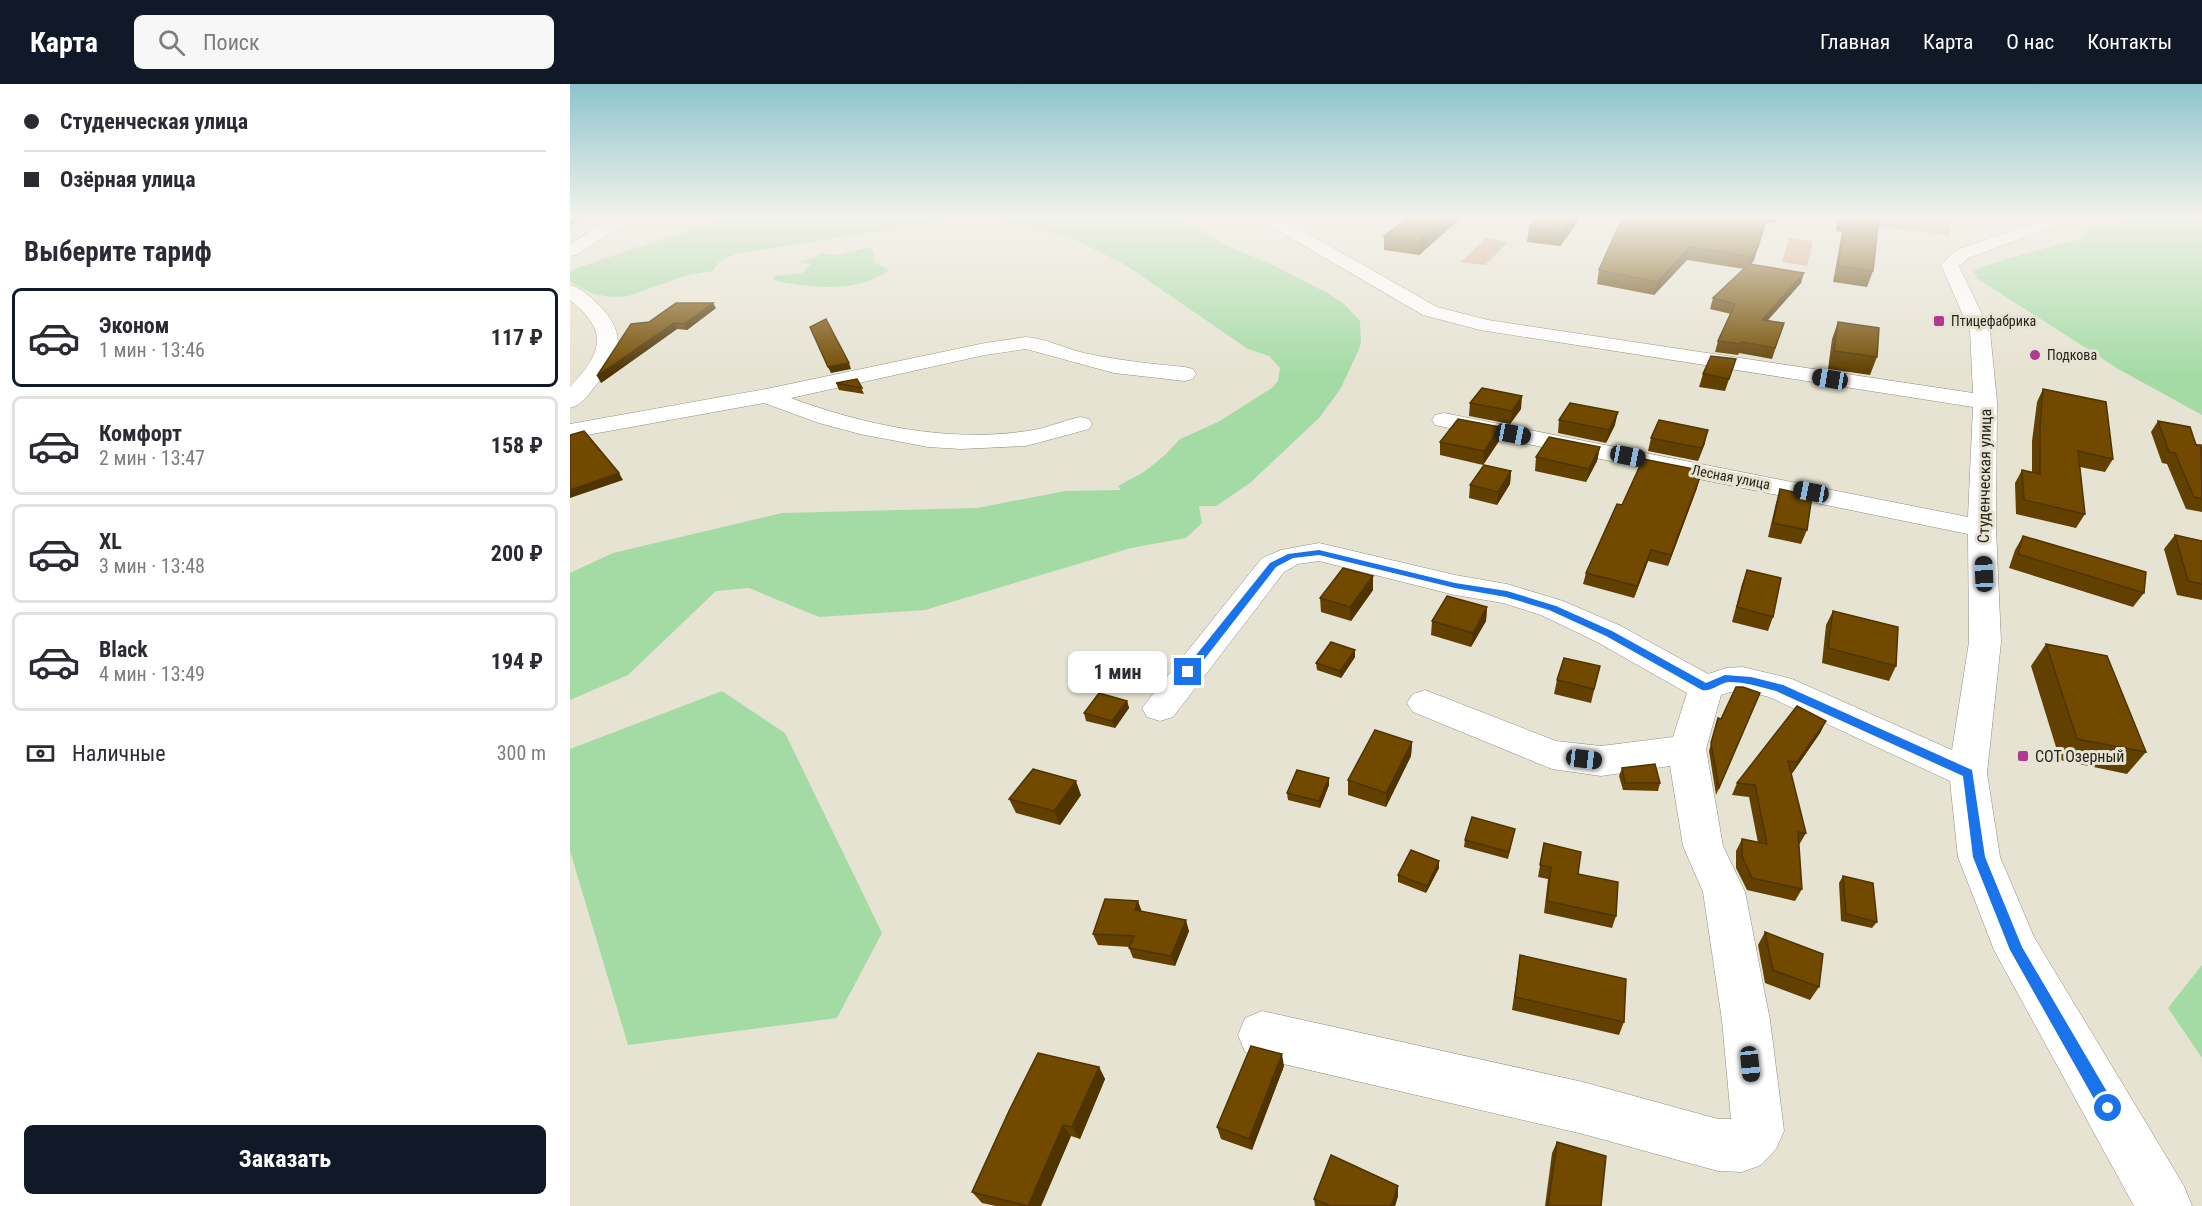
<!DOCTYPE html>
<html lang="ru">
<head>
<meta charset="utf-8">
<style>
	:root { --surface:#fff; --page:#f7f7f7; --text:#2b2b33; --muted:#7c7c81; --line:#e1e1e2; --accent:#111827 }
	body { margin:0; font-family:"Roboto Condensed",sans-serif; background:var(--page); color:var(--text); height:100vh; display:flex; flex-direction:column; font-size:22px; white-space:nowrap }
	* { box-sizing:border-box; margin:0 }
	p { font-size:20px; color:var(--muted) }
	.icon { flex:none; width:33px; height:33px; fill:none; stroke:currentColor; stroke-width:2; stroke-linecap:round; stroke-linejoin:round }
	.map { position:relative; flex:1; overflow:hidden }
	.sheet { display:flex; flex-direction:column; background:var(--surface); width:570px }
	.sheet>* { flex:none }
	.banner { display:grid; align-content:center; height:132px; padding:0 24px; background:var(--surface) }
	.end { position:absolute; width:27px; height:27px; margin:-14px; border:8px solid #1a73e8; background:#fff; box-shadow:0 0 0 3px #fff }
	.from { border-radius:50% }
	.bubble { position:absolute; height:42px; border-radius:9px; background:var(--surface); box-shadow:0 2px 4px #0004; font-size:20px; font-weight:700; line-height:42px; text-align:center }
	.car { position:absolute; width:18px; height:36px; margin:-18px -9px; border-radius:8px; box-shadow:0 0 4px 2px #0007; background:linear-gradient(#222 24%,#8ab4d8 0 40%,#222 0 76%,#8ab4d8 0 86%,#222 0) }
	.banner b { display:flex; align-items:center; gap:21px; height:57px; font-size:22px }
	.banner b+b { border-top:2px solid var(--line) }
	.banner i { width:15px; height:15px; background:var(--text) }
	ul { padding:0; list-style:none }
	li { display:flex; align-items:center; gap:18px; height:99px; margin:0 12px 9px; padding:0 12px; border:3px solid var(--line); border-radius:9px }
	li div { flex:1 }
	li b { display:block; font-size:22px }
	li em { font-style:normal; font-weight:700 }
	li.active { border-color:var(--accent) }
	li>.icon { width:54px; height:54px; stroke-width:1.5 }
	h2 { padding:0 24px; font-size:27px; line-height:72px }
	.pay { display:flex; align-items:center; gap:15px; height:66px; padding:0 24px; font-size:22px }
	.pay p { margin-inline-start:auto }
	.cta { display:flex; gap:12px; margin-top:auto; padding:12px 24px }
	.cta a { flex:1; height:69px; border-radius:9px; background:var(--accent); color:#fff; font-size:24px; font-weight:700; line-height:69px; text-align:center }
	header { display:flex; align-items:center; gap:36px; box-sizing:border-box; height:84px; padding:0 30px; background:var(--accent); color:#fff }
	header strong { font-size:28px }
	nav { display:flex; gap:33px; margin-inline-start:auto; font-size:21px }
	.search { width:420px; height:54px; background:var(--page); display:flex; align-items:center; gap:15px; box-sizing:border-box; padding:0 21px; border-radius:9px; color:var(--muted); font-size:22px }
	main { display:flex; flex:1; min-height:0 }
	.map>svg:first-child { display:block }
	.green { fill:#d6a487 }
	.water { fill:#a4dba5 }
	.lines { fill:none; stroke-linecap:round; stroke-linejoin:round }
	.minor-casing { stroke:#918e7f; stroke-width:1 }
	.minor { fill:#fff; fill-rule:evenodd }
	.wall { fill:#614000 }
	.shaded-wall { fill:#4f3400 }
	.building { fill:#714a00; stroke:#4f3400; stroke-width:1.5 }
	.route { fill:#1a73e8 }
	.poi-dot { fill:#b13a91; stroke:#e6e3d2; stroke-width:2 }
	.labels { text-anchor:middle; stroke-width:6; stroke-linejoin:round; paint-order:stroke }
	.far-poi-label { font-size:14px; fill:#25241d; stroke:#e6e3d2; text-anchor:start }
	.far-street-label { font-size:14px; fill:#25241d; stroke:#e6e3d2 }
	.street-label { font-size:16px; fill:#25241d; stroke:#e6e3d2 }
	.poi-label { font-size:16px; fill:#25241d; stroke:#e6e3d2; text-anchor:start }
</style>
</head>
<body>
<header>
<strong>Карта</strong>
<div class="search"><svg class="icon" aria-label="search" viewBox="0 0 24 24"><circle cx="10" cy="10" r="6"/><path d="M15 15l6 6"/></svg>Поиск</div>
<nav><a>Главная</a><a>Карта</a><a>О нас</a><a>Контакты</a></nav>
</header>
<main>
<section class="sheet">
<div class="banner">
<b><i class="from"></i>Студенческая улица</b>
<b><i></i>Озёрная улица</b>
</div>
<h2>Выберите тариф</h2>
<ul>
<li class="active"><svg class="icon" aria-label="car" viewBox="0 0 24 24"><path d="M5 17H2v-5l4-1 3-4h7l3 4 3 1v5h-3M9 17h6M6 11h13"/><circle cx="7" cy="17" r="2"/><circle cx="17" cy="17" r="2"/></svg><div><b>Эконом</b><p>1 мин · 13:46</p></div><em>117 ₽</em></li>
<li><svg class="icon" aria-label="car" viewBox="0 0 24 24"><path d="M5 17H2v-5l4-1 3-4h7l3 4 3 1v5h-3M9 17h6M6 11h13"/><circle cx="7" cy="17" r="2"/><circle cx="17" cy="17" r="2"/></svg><div><b>Комфорт</b><p>2 мин · 13:47</p></div><em>158 ₽</em></li>
<li><svg class="icon" aria-label="car" viewBox="0 0 24 24"><path d="M5 17H2v-5l4-1 3-4h7l3 4 3 1v5h-3M9 17h6M6 11h13"/><circle cx="7" cy="17" r="2"/><circle cx="17" cy="17" r="2"/></svg><div><b>XL</b><p>3 мин · 13:48</p></div><em>200 ₽</em></li>
<li><svg class="icon" aria-label="car" viewBox="0 0 24 24"><path d="M5 17H2v-5l4-1 3-4h7l3 4 3 1v5h-3M9 17h6M6 11h13"/><circle cx="7" cy="17" r="2"/><circle cx="17" cy="17" r="2"/></svg><div><b>Black</b><p>4 мин · 13:49</p></div><em>194 ₽</em></li>
</ul>
<div class="pay"><svg class="icon" aria-label="cash" viewBox="0 0 24 24"><path d="M3 7h18v10H3z"/><circle cx="12" cy="12" r="2"/></svg>Наличные<p>300 m</p></div>
<div class="cta"><a>Заказать</a></div>
</section>
<div class="map">
<svg width="1632" height="1122" viewBox="0 0 1632 1122">
	<rect width="100%" height="100%" fill="#e6e3d2"/>
	<g class="green">
		<polygon points="1264,132 1378,132 1380,151 1263,137"/>
		<polygon points="916,154 938,158 915,181 891,178"/>
		<polygon points="1219,154 1243,157 1237,182 1212,178"/>
	</g>
	<g class="water">
		<polygon points="160,132 404,132 165,170 149,178 143,187 118,191 58,212 43,213 23,210 0,198 0,187 10,183"/>
		<polygon points="435,132 602,132 623,141 659,163 699,179 759,210 774,220 790,237 791,258 789,265 771,304 750,333 680,399 646,422 629,422 632,439 616,454 561,464 355,526 249,533 179,504 146,507 58,591 0,616 0,489 43,469 212,429 407,424 495,407 551,406 548,402 574,388 595,371 610,355 648,338 702,304 708,297 710,284 699,272 678,265 554,180 499,153 431,137"/>
		<polygon points="1571,132 1632,132 1632,331 1550,286 1405,193 1408,192 1403,188 1409,184 1444,173 1514,154 1512,146 1554,138"/>
		<path d="M294,164H302L304,172L303,178L319,186C287,210 239,204 203,196L205,192L232,189L241,180L230,179L231,177L244,174L250,169L268,171Z"/>
		<polygon points="152,607 215,649 312,849 267,934 58,961 0,767 0,665"/>
		<polygon points="1632,881 1632,974 1598,924"/>
	</g>
	<g class="lines">
		<defs>
			<g id="minor">
				<polygon points="47,132 67,132 6,171 0,172 0,160"/>
				<path d="M683,132H706L714,136L867,223L918,236L1403,309L1400,247L1371,181L1386,166L1482,132H1507L1505,135L1398,174L1389,182L1420,247L1427,318L1426,444L1431,558L1417,689L1430,773L1464,853L1614,1102L1622,1122H1564L1424,866L1388,773L1380,697L1199,613C1183,609 1167,604 1151,611L1136,665L1153,762L1175,808L1200,936L1214,1047L1206,1065L1191,1081L1172,1088L1148,1087L1013,1050L692,975L675,968L668,951L675,934L692,927L1013,998L1148,1035H1161L1152,936L1133,808L1113,762L1100,682L1031,692L982,685L843,628L837,619L843,610L855,606L986,657L1031,662L1103,653L1117,609L1027,558L971,531L933,519L885,511L749,477L728,480L714,488L603,633L590,637L577,633L572,624L692,474L711,466L749,459L885,491L937,500L993,517L1051,542L1138,590L1156,584L1173,583L1222,595L1382,666L1399,558L1398,450L874,343L865,341L862,336L865,331L874,329L1398,433L1403,323L910,246L853,231Z"/>
				<path d="M0,201C11,204 22,214 30,222C58,252 50,271 27,300C19,310 12,321 0,324V303C32,269 40,248 0,216Z"/>
				<path d="M456,253C477,255 494,264 514,269C547,276 581,280 615,283L623,285L626,290L623,295L615,297L544,289L456,265L415,271L221,314C294,341 378,359 457,347C475,345 492,337 510,333L519,335L522,340L519,345L456,362L391,365L358,363L290,350L249,339L194,319L0,354V340L196,305L415,259Z"/>
			</g>
		</defs>
		<use href="#minor" class="minor-casing"/>
		<use href="#minor" class="minor"/>
	</g>
	<g class="wall">
		<polygon points="841,132 893,132 849,171 814,166 814,152"/>
		<polygon points="940,132 1012,132 990,162 957,158 959,144 965,136"/>
		<polygon points="1150,132 1207,132 1205,139 1195,139 1184,176 1181,180 1231,199 1198,236 1214,239 1202,275 1169,269 1168,271 1145,268 1148,257 1161,230 1140,225 1143,214 1174,185 1117,176 1084,211 1027,200 1029,186 1149,134"/>
		<polygon points="1267,132 1309,132 1303,187 1297,203 1263,198 1272,148 1266,147"/>
		<polygon points="146,224 117,246 107,245 31,299 79,238"/>
		<polygon points="1268,238 1307,273 1300,291 1258,285 1262,255"/>
		<polygon points="1166,275 1155,307 1129,303 1133,290"/>
		<polygon points="287,295 294,310 269,306 266,299"/>
		<polygon points="1473,305 1543,375 1535,388 1510,383 1515,430 1506,444 1446,430 1445,399 1452,386 1462,388 1462,357 1467,318"/>
		<polygon points="900,319 951,325 940,340 899,332"/>
		<polygon points="989,336 1045,341 1036,359 988,349"/>
		<polygon points="1588,337 1632,363 1632,428 1616,425 1597,380 1592,379 1581,348"/>
		<polygon points="1081,354 1135,359 1128,377 1078,367"/>
		<polygon points="929,357 913,381 870,371 870,358"/>
		<polygon points="1030,363 1027,377 1016,398 965,387 966,373"/>
		<polygon points="1124,385 1123,392 1127,404 1098,482 1078,477 1064,514 1013,500 1016,489 1052,421"/>
		<polygon points="941,387 940,400 927,421 899,414 900,401"/>
		<polygon points="1210,405 1237,446 1231,460 1198,453 1206,419"/>
		<polygon points="1605,451 1632,457 1632,516 1607,511 1594,465"/>
		<polygon points="1453,452 1574,509 1563,523 1439,484 1445,466"/>
		<polygon points="1177,486 1203,533 1198,547 1162,538 1172,500"/>
		<polygon points="803,506 781,537 751,528 750,514"/>
		<polygon points="917,523 916,537 901,563 861,551 862,537"/>
		<polygon points="1263,527 1326,582 1319,597 1252,579 1256,541"/>
		<polygon points="1476,560 1576,668 1557,690 1490,676 1461,582"/>
		<polygon points="785,566 785,573 771,594 747,586 746,579"/>
		<polygon points="1030,582 1021,619 984,610 987,596"/>
		<polygon points="1190,609 1146,711 1139,667 1148,634 1151,635"/>
		<polygon points="557,617 559,624 545,644 516,637 514,629"/>
		<polygon points="1256,637 1250,649 1221,691 1236,749 1229,761 1232,805 1225,817 1177,806 1166,784 1166,767 1172,755 1188,759 1179,713 1162,711 1167,699"/>
		<polygon points="842,658 841,672 816,723 778,711 778,696"/>
		<polygon points="1052,684 1090,699 1088,707 1053,706 1049,692"/>
		<polygon points="759,694 759,701 750,724 718,716 717,709"/>
		<polygon points="511,711 490,741 446,729 439,715"/>
		<polygon points="945,745 938,775 894,763 895,756"/>
		<polygon points="974,759 1008,790 1046,832 1042,844 974,829 978,795 968,793"/>
		<polygon points="869,777 869,784 856,809 828,798 828,791"/>
		<polygon points="1273,792 1307,838 1302,844 1271,837 1269,799"/>
		<polygon points="571,827 619,847 605,882 563,874 559,864 560,863 528,861 523,850"/>
		<polygon points="1195,848 1249,903 1240,916 1195,899 1188,861"/>
		<polygon points="950,871 1054,938 1049,951 942,926"/>
		<polygon points="714,982 682,1066 651,1055 647,1043"/>
		<polygon points="529,983 535,995 510,1055 501,1052 471,1122 426,1122 412,1119 402,1108"/>
		<polygon points="987,1058 1031,1122 975,1122 982,1069"/>
		<polygon points="828,1112 825,1122 745,1122 744,1115"/>
	</g>
	<g class="shaded-wall">
		<polygon points="0,132 14,132 0,141"/>
		<polygon points="879,132 893,132 849,171 849,157"/>
		<polygon points="1004,132 1012,132 990,162 992,149"/>
		<polygon points="1197,132 1184,176 1178,186 1182,173"/>
		<polygon points="1120,163 1117,176 1084,211 1087,198"/>
		<polygon points="1234,189 1231,199 1189,246 1192,236"/>
		<polygon points="143,219 146,224 117,246 114,240"/>
		<polygon points="104,239 107,245 31,299 27,292"/>
		<polygon points="279,279 281,285 261,289 258,283"/>
		<polygon points="952,312 951,325 940,340 942,327"/>
		<polygon points="1048,328 1045,341 1036,359 1039,346"/>
		<polygon points="930,343 929,357 913,381 914,367"/>
		<polygon points="1138,346 1135,359 1128,377 1132,364"/>
		<polygon points="1030,363 1027,377 1016,398 1019,385"/>
		<polygon points="941,387 940,400 927,421 928,408"/>
		<polygon points="49,389 53,396 0,414 0,406"/>
		<polygon points="1130,393 1127,404 1098,482 1101,471"/>
		<polygon points="1081,466 1078,477 1064,514 1067,502"/>
		<polygon points="803,492 803,506 781,537 780,523"/>
		<polygon points="917,523 916,537 901,563 903,549"/>
		<polygon points="785,566 785,573 771,594 770,587"/>
		<polygon points="557,617 559,624 545,644 542,637"/>
		<polygon points="1256,637 1250,649 1221,691 1227,678"/>
		<polygon points="842,658 841,672 816,723 816,709"/>
		<polygon points="759,694 759,701 750,724 749,717"/>
		<polygon points="506,697 511,711 490,741 484,727"/>
		<polygon points="869,777 869,784 856,809 857,802"/>
		<polygon points="568,817 572,828 565,826"/>
		<polygon points="616,836 619,847 605,882 601,872"/>
		<polygon points="712,970 714,982 682,1066 679,1055"/>
		<polygon points="529,983 535,995 510,1055 502,1043"/>
		<polygon points="493,1041 501,1052 471,1122 458,1122"/>
		<polygon points="828,1102 828,1112 825,1122 821,1122"/>
	</g>
	<g class="building">
		<polygon points="841,132 879,132 849,157 814,152"/>
		<polygon points="969,132 1004,132 992,149 959,144"/>
		<polygon points="1053,132 1134,132 1149,134 1150,132 1197,132 1188,163 1182,173 1120,163 1087,198 1029,186"/>
		<polygon points="1274,132 1309,132 1303,187 1268,182 1277,133"/>
		<polygon points="1179,180 1234,189 1192,236 1214,239 1205,264 1172,258 1171,260 1148,257 1165,220 1143,214"/>
		<polygon points="106,219 143,219 114,240 104,239 27,292 61,240 79,238"/>
		<polygon points="256,235 279,279 258,283 240,243"/>
		<polygon points="1268,238 1309,244 1307,273 1264,267"/>
		<polygon points="1141,272 1166,275 1159,295 1133,290"/>
		<polygon points="287,295 292,304 266,299"/>
		<polygon points="912,304 952,312 942,327 900,319"/>
		<polygon points="1473,305 1536,318 1543,375 1508,367 1515,430 1454,416 1452,386 1470,390 1470,344"/>
		<polygon points="1000,319 1048,328 1039,346 989,336"/>
		<polygon points="888,335 930,343 914,367 870,358"/>
		<polygon points="1089,336 1138,346 1132,364 1081,354"/>
		<polygon points="1588,337 1620,343 1626,361 1631,361 1632,415 1624,413 1605,369 1599,368"/>
		<polygon points="14,347 49,389 0,406 0,351"/>
		<polygon points="979,353 1030,363 1019,385 966,373"/>
		<polygon points="1073,375 1124,385 1122,391 1130,393 1101,471 1081,466 1067,502 1016,489 1047,420 1052,421"/>
		<polygon points="914,381 941,387 928,408 900,401"/>
		<polygon points="1210,405 1242,412 1237,446 1203,439"/>
		<polygon points="1605,451 1632,457 1632,500 1618,497"/>
		<polygon points="1453,452 1576,488 1574,509 1448,470"/>
		<polygon points="773,484 803,492 780,523 750,514"/>
		<polygon points="1177,486 1211,494 1203,533 1167,523"/>
		<polygon points="877,512 917,523 903,549 862,537"/>
		<polygon points="1263,527 1328,543 1326,582 1258,564"/>
		<polygon points="761,558 785,566 770,587 746,579"/>
		<polygon points="1476,560 1537,572 1576,668 1507,655"/>
		<polygon points="994,574 1030,582 1024,605 987,596"/>
		<polygon points="1166,603 1173,603 1190,609 1149,704 1141,659 1148,634 1151,635"/>
		<polygon points="529,609 557,617 542,637 514,629"/>
		<polygon points="1227,622 1256,637 1227,678 1218,677 1236,749 1228,748 1232,805 1182,794 1172,772 1172,755 1197,760 1185,701 1167,699"/>
		<polygon points="805,646 842,658 816,709 778,696"/>
		<polygon points="1085,680 1090,699 1055,699 1052,684"/>
		<polygon points="463,685 506,697 484,727 439,715"/>
		<polygon points="727,686 759,694 749,717 717,709"/>
		<polygon points="902,733 945,745 939,768 895,756"/>
		<polygon points="974,759 1011,768 1008,790 1048,798 1046,832 977,817 981,783 970,781"/>
		<polygon points="841,766 869,777 857,802 828,791"/>
		<polygon points="1273,792 1303,799 1307,838 1276,830"/>
		<polygon points="535,815 568,817 565,826 616,836 601,872 559,864 564,852 523,850"/>
		<polygon points="1195,848 1253,870 1249,903 1203,886"/>
		<polygon points="950,871 1056,895 1054,938 945,913"/>
		<polygon points="681,962 712,970 679,1055 647,1043"/>
		<polygon points="468,969 529,983 502,1043 493,1041 458,1122 402,1108 439,1027"/>
		<polygon points="987,1058 1036,1072 1031,1122 978,1122"/>
		<polygon points="761,1071 828,1102 821,1122 761,1122 744,1115"/>
	</g>
	<linearGradient id="sky" x2="0" y2="1"><stop stop-color="#8dc4cd"/><stop offset="0.46" stop-color="#f4f2eb"/><stop offset="1" stop-color="#f4f2eb" stop-opacity="0"/></linearGradient>
	<rect width="1632" height="289" fill="url(#sky)"/>
	<path class="route" d="M749,466L885,499L937,507L986,522L1042,547L1136,599L1155,591L1181,593L1213,601L1402,686L1415,773L1452,863L1543,1018L1545,1024L1543,1029L1538,1031L1532,1029L1440,866L1403,773L1393,692L1206,607C1191,603 1175,598 1159,598C1149,599 1142,608 1132,606L1036,552L979,526L936,513L885,504L749,471L723,474L706,483L622,591H614V586L700,479L718,470Z"/>
	<g class="poi-dot">
		<rect x="1363" y="231" width="12" height="12" rx="3"/>
		<circle cx="1465" cy="271" r="6"/>
		<rect x="1447" y="666" width="12" height="12" rx="3"/>
	</g>
	<g class="labels">
		<g class="far-poi-label">
			<text x="1381" y="242">Птицефабрика</text>
			<text x="1477" y="276">Подкова</text>
		</g>
		<g class="far-street-label">
			<text transform="translate(1161 393) rotate(11)" y="5">Лесная улица</text>
		</g>
		<g class="street-label">
			<text transform="translate(1414 392) rotate(-89)" y="6">Студенческая улица</text>
		</g>
		<g class="poi-label">
			<text x="1465" y="678">СОТ Озерный</text>
		</g>
	</g>
</svg>
<i class="end from" style="left:1538px;top:1024px"></i>
<i class="end" style="left:618px;top:588px"></i>
<div class="bubble" style="left:498px;top:567px;width:99px">1 мин</div>
<i class="car" style="left:1260px;top:295px;rotate:279deg"></i>
<i class="car" style="left:943px;top:350px;rotate:101deg"></i>
<i class="car" style="left:1058px;top:372px;rotate:101deg"></i>
<i class="car" style="left:1241px;top:408px;rotate:281deg"></i>
<i class="car" style="left:1414px;top:490px;rotate:358deg"></i>
<i class="car" style="left:1014px;top:675px;rotate:97deg"></i>
<i class="car" style="left:1180px;top:980px;rotate:174deg"></i>
</div>
</main>
</body>
</html>
